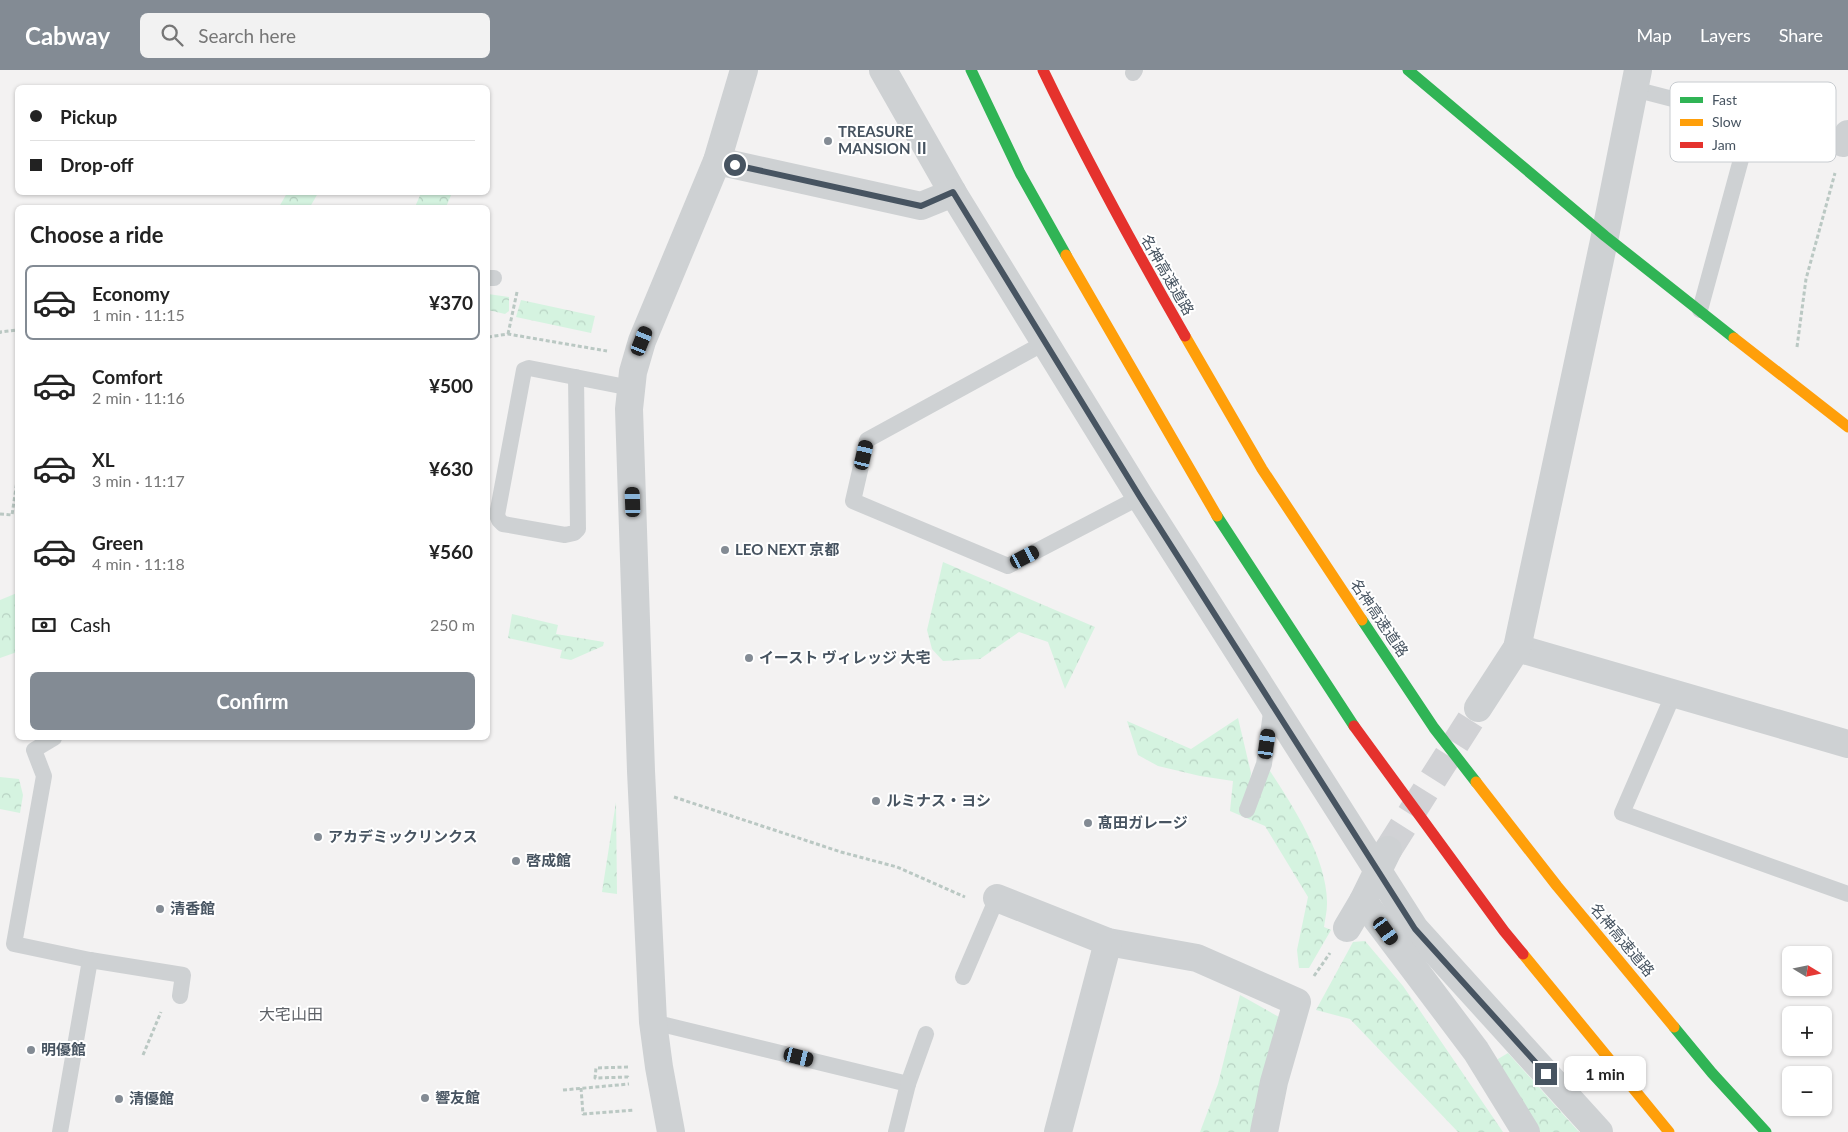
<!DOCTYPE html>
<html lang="en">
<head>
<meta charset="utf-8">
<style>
	:root { --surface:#fff; --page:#f2f2f2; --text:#222; --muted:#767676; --line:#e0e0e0; --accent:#838b94 }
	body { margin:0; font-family:Lato,"Noto Sans JP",sans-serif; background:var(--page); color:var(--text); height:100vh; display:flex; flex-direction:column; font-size:19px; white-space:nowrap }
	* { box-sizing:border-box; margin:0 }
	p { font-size:16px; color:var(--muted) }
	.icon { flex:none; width:28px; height:28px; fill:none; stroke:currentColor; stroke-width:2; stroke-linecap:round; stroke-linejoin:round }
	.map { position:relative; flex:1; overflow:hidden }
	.panel { position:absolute; left:15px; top:135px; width:475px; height:535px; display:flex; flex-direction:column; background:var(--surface); border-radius:8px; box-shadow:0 1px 4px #0004 }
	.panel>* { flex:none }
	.top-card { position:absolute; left:15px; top:15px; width:475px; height:110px; border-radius:8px; box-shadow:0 1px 4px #0004; display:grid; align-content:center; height:110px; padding:0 15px; background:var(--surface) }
	.needle { width:32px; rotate:100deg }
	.tools { position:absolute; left:1782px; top:876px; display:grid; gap:10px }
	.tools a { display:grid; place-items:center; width:50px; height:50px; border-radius:8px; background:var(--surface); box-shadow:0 1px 4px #0004; font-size:25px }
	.end { position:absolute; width:22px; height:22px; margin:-11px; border:6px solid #475461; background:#fff; box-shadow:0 0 0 2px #fff }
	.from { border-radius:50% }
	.bubble { position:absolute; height:35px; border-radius:8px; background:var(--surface); box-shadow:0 1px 4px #0004; font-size:16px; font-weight:700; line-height:35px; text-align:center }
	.car { position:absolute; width:15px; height:30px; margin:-15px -8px; border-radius:6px; box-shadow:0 0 4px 1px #0007; background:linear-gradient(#222 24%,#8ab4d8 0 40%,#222 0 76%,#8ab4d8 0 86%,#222 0) }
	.top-card b { display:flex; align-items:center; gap:18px; height:48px; font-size:19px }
	.top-card b+b { border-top:1px solid var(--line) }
	.top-card i { width:12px; height:12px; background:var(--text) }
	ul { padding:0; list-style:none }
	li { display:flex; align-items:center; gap:15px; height:75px; margin:0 10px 8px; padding:0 5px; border:2px solid transparent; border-radius:8px }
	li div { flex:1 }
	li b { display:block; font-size:19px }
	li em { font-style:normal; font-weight:700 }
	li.selected { border-color:var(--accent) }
	li>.icon { width:45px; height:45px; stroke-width:1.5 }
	h2 { padding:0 15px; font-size:22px; line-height:60px }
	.pay { display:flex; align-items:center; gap:12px; height:55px; padding:0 15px; font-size:19px }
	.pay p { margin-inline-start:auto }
	.cta { display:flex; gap:10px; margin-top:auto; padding:10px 15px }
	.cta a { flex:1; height:58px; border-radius:8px; background:var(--accent); color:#fff; font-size:20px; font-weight:700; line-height:58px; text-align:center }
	header { display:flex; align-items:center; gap:30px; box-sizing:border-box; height:70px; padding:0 25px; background:var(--accent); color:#fff }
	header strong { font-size:24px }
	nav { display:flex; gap:28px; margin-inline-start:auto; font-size:18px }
	.search { width:350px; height:45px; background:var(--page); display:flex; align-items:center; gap:12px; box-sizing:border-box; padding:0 18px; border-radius:8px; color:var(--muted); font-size:19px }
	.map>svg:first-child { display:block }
	.forest { fill:url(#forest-crowns) }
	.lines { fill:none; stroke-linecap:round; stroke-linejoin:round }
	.street-tunnel { stroke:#d1d2d5; stroke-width:28; stroke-dasharray:28 14; stroke-linecap:butt }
	.path { stroke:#bac8c3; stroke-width:3; stroke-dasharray:4 2.5; stroke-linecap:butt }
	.lane { stroke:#ced1d3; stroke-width:16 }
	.street { stroke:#ced1d3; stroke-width:28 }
	.fast { stroke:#30b455; stroke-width:11 }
	.slow { stroke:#ff9f0a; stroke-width:11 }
	.jam { stroke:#e5322d; stroke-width:11 }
	.route { stroke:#475461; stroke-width:6 }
	.poi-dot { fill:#838b94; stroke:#fff; stroke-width:2 }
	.labels { text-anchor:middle; stroke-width:4; stroke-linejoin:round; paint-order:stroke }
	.poi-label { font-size:15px; font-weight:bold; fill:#475461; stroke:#fff; text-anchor:start }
	.street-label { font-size:15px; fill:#475461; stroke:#fff }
	.neighbourhood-label { font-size:16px; fill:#5d6167; stroke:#fff }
	.key { fill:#fff; stroke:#c8ccd0; stroke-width:1 }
	.key-label { font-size:14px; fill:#475461 }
</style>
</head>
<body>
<header>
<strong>Cabway</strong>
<div class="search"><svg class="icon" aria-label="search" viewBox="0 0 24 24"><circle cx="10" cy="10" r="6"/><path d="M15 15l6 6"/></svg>Search here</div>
<nav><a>Map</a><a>Layers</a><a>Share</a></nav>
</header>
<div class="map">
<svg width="1848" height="1062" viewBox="0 0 1848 1062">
	<defs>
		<pattern id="forest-crowns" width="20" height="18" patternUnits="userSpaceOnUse" patternTransform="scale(1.25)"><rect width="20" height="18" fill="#d5f3e0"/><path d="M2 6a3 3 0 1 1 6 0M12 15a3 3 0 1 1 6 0" fill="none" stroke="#b8d2c3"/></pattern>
	</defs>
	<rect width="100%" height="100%" fill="#f3f2f2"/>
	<g class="forest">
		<polygon points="287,123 287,122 318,123 310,137 279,137"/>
		<polygon points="421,123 421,122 452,123 446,137 415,137"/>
		<polygon points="488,224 509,227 509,241 505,244 488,240"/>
		<polygon points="521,230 595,246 591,263 516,247"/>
		<polygon points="943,492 1095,557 1065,619 1048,572 1019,562 980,589 943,591 932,579 927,560"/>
		<polygon points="17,523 17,582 0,588 0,530"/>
		<polygon points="512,544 558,555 556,564 604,572 603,576 571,590 560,588 562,580 508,568"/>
		<path d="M1238,648L1251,703L1247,731L1270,701C1293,736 1328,790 1327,834C1327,841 1325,849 1324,857L1331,860L1309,898H1299L1297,880L1308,827L1265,756L1230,741L1233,711L1200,706L1158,696L1138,685L1127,651L1191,679Z"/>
		<polygon points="0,707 19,709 23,725 20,743 0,739"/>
		<polygon points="616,732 617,824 602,822"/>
		<polygon points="1365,871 1403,916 1503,1062 1458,1062 1350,949 1316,940 1353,872"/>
		<polygon points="1240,925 1279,947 1250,1062 1200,1062 1218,1014"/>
		<polygon points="1508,983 1579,1062 1538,1062 1499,1001 1498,989"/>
	</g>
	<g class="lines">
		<polyline class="street-tunnel" points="1388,780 1478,638"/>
		<g class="path">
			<polyline points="0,264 0,262 18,260"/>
			<polyline points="508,264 517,222"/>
			<polyline points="488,267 508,264 607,281"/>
			<polyline points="1797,277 1806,209 1835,103"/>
			<polyline points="0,444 12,445 18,404"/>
			<polyline points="674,727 841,782 897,797 965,827"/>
			<polyline points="1314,906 1330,883"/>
			<polyline points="143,985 161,942"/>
			<polyline points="628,997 596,998 595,1008 628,1007 629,1008"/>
			<polyline points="581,1018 583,1044 634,1040"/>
			<polyline points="563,1020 629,1014"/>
		</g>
		<g class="lane">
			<polyline points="1133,3 1135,0"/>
			<polyline points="1634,19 1843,73"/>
			<polyline points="488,208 494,208"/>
			<polyline points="1700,240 1752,49"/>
			<polyline points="1046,272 867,370 853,431 1008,496 1140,427"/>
			<polyline points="576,307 578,459 574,463 565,465 503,454 499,450 497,445 524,300 529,298 631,318"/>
			<polyline points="1674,623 1622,743 1848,824"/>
			<polyline points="54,668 34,680 44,706 14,874 90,890 183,905 180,926"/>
			<polyline points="1247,740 1264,694 1272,635"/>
			<polyline points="963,907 997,828"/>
			<polyline points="653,952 908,1014 896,1062"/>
			<polyline points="908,1014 926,964"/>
			<polyline points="60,1062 90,890"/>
		</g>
		<g class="street">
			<polyline points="883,0 953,123 1140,427 1415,859 1599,1062"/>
			<polyline points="1843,73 1848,64"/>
			<polyline points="717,91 921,136 953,123"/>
			<polyline points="1517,578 1848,674"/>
			<polyline points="1478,638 1517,578 1605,166 1638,0"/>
			<polyline points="997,828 1108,872 1197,888 1297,932 1274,1012 1264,1062"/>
			<polyline points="1363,831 1476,981 1526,1062"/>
			<polyline points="1347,858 1363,831 1388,780"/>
			<polyline points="671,1062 659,997 653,952 641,701 629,339 633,302 642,271 717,91 744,0"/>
			<polyline points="1058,1062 1108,872"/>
		</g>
		<g class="fast">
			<polyline points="971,0 1020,103 1066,185"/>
			<polyline points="1408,0 1605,166 1734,268"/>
			<polyline points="1217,446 1354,656"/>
			<polyline points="1362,550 1434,658 1476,712"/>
			<polyline points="1674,957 1712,1003 1766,1062"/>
		</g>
		<g class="slow">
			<polyline points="1066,185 1217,446"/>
			<polyline points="1185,266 1262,399 1362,550"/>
			<polyline points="1734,268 1848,357"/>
			<polyline points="1476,712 1557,816 1674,957"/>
			<polyline points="1523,884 1669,1062"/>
		</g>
		<g class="jam">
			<path d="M1043,0C1087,91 1135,179 1185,266"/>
			<polyline points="1354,656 1504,861 1523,884"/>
		</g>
	</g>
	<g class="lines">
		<polyline class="route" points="735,95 921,136 953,122 1140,427 1415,859 1546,1004"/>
	</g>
	<g class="poi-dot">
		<circle cx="828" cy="71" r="5"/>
		<circle cx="725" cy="480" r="5"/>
		<circle cx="749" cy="588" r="5"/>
		<circle cx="876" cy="731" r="5"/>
		<circle cx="1088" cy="753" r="5"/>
		<circle cx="318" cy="767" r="5"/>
		<circle cx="516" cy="791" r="5"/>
		<circle cx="160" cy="839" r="5"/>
		<circle cx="31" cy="980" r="5"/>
		<circle cx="425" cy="1028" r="5"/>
		<circle cx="119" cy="1029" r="5"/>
	</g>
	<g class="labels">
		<g class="poi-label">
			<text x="838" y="67">TREASURE<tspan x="838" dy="17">MANSION Ⅱ</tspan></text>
			<text x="735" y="485">LEO NEXT 京都</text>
			<text x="759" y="593">イースト ヴィレッジ 大宅</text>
			<text x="886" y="736">ルミナス・ヨシ</text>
			<text x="1098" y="758">髙田ガレージ</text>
			<text x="328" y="772">アカデミックリンクス</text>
			<text x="526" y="796">啓成館</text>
			<text x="170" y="844">清香館</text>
			<text x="41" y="985">明優館</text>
			<text x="435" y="1033">響友館</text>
			<text x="129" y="1034">清優館</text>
		</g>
		<g class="street-label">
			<text transform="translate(1167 205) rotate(60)" y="5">名神高速道路</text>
			<text transform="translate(1379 548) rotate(56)" y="5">名神高速道路</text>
			<text transform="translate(1622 870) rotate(50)" y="5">名神高速道路</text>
		</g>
		<g class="neighbourhood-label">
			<text x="291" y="950">大宅山田</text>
		</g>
	</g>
	<rect x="1670" y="12" width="166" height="80" rx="8" class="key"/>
	<rect x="1680" y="27" width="23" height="6" fill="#30b455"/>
	<rect x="1680" y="49" width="23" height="7" fill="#ff9f0a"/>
	<rect x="1680" y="72" width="23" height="6" fill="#e5322d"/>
	<g class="key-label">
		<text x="1712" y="35">Fast</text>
		<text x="1712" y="57">Slow</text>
		<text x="1712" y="80">Jam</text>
	</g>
</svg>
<div class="tools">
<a><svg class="needle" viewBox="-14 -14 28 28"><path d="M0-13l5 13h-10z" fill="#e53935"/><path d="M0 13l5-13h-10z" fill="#767676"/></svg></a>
<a>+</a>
<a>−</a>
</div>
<i class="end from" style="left:735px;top:95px"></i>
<i class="end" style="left:1546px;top:1004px"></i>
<div class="bubble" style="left:1564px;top:986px;width:82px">1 min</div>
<i class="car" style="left:642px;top:271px;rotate:22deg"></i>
<i class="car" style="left:864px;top:385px;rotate:13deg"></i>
<i class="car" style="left:633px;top:432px;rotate:358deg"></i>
<i class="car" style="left:1025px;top:487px;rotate:63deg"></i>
<i class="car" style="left:1267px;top:674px;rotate:8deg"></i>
<i class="car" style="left:1386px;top:861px;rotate:144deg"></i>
<i class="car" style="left:799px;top:987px;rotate:104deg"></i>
<div class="top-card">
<b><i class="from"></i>Pickup</b>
<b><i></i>Drop-off</b>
</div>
<section class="panel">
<h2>Choose a ride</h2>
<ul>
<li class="selected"><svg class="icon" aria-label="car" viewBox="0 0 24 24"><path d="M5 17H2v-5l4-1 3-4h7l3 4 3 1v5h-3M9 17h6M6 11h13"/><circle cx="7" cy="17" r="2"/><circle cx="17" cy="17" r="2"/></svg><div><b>Economy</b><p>1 min · 11:15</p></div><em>¥370</em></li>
<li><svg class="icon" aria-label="car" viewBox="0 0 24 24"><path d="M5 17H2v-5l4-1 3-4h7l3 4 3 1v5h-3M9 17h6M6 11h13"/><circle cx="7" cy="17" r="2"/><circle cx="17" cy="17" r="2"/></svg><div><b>Comfort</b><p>2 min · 11:16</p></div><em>¥500</em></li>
<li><svg class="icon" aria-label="car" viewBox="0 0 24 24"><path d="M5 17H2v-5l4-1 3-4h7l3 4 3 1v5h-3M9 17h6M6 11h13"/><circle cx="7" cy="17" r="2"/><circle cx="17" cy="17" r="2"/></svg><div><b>XL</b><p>3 min · 11:17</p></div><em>¥630</em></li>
<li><svg class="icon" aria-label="car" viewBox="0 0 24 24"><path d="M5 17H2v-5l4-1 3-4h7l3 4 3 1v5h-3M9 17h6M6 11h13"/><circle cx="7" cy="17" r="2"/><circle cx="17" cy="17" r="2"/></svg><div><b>Green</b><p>4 min · 11:18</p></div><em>¥560</em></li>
</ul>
<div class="pay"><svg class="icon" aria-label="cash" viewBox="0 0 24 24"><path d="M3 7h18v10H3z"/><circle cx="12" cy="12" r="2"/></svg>Cash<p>250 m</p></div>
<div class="cta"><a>Confirm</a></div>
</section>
</div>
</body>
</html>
